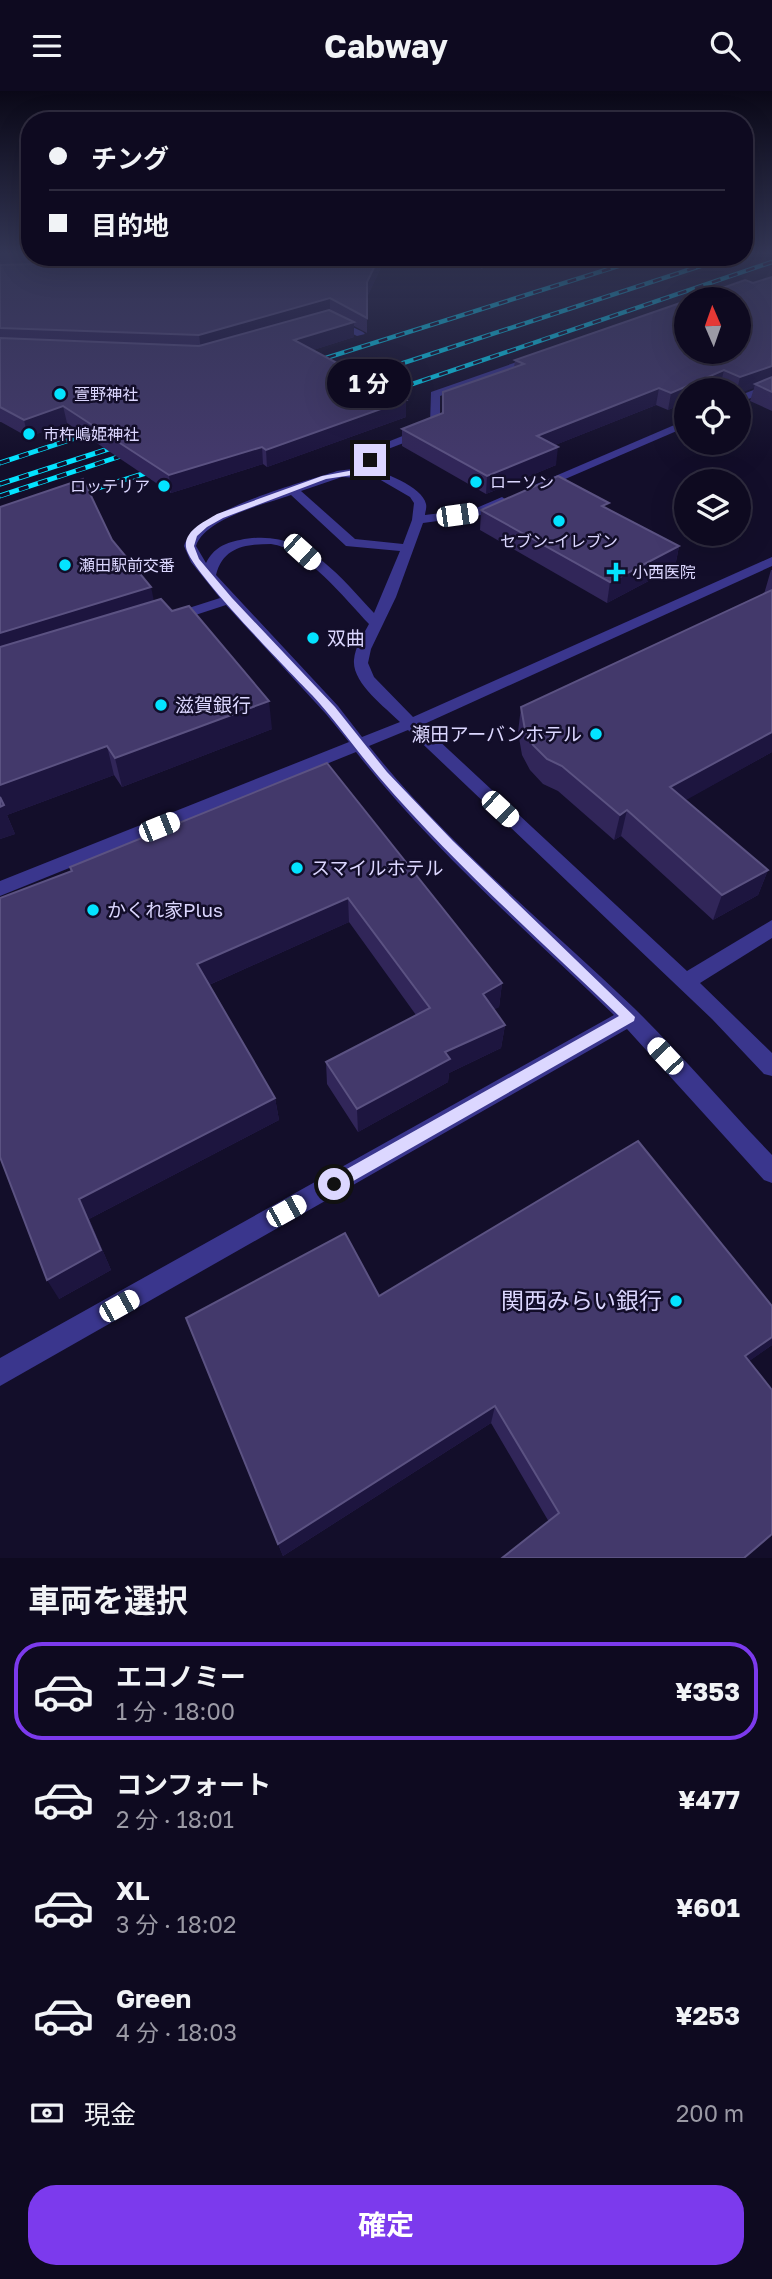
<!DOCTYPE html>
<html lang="ja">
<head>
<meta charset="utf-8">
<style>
	:root { --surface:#0e0a20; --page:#171329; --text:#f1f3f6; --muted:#9b9aa5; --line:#2e2b3e; --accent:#7c3aed }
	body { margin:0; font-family:"Golos Text","Noto Sans JP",sans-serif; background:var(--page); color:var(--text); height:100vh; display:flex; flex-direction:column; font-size:26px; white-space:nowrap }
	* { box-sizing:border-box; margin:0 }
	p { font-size:23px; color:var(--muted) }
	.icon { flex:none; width:38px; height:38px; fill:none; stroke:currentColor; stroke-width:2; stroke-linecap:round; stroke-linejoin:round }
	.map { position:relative; height:1467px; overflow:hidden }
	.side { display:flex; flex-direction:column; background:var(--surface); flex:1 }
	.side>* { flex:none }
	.guide { position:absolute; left:21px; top:21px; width:732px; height:154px; border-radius:28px; box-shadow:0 7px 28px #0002,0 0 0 2px var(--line); display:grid; align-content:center; height:154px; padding:0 28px; background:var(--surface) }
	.needle { width:46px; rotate:358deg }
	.fabs { position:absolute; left:674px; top:196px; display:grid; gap:14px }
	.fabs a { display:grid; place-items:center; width:77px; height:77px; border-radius:50%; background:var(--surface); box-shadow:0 7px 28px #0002,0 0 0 2px var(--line); font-size:35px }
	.end { position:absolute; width:32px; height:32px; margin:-16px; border:9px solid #dcd7ff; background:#111; box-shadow:0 0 0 4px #111 }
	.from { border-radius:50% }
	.bubble { position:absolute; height:49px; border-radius:24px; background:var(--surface); box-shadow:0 7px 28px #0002,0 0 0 2px var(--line); font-size:23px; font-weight:700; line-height:49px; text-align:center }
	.car { position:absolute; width:21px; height:42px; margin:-21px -10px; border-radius:9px; box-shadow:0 0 5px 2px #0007; background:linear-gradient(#fff 24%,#345 0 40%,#fff 0 76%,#345 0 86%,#fff 0) }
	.guide b { display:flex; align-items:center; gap:24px; height:66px; font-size:26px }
	.guide b+b { border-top:2px solid var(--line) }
	.guide i { width:18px; height:18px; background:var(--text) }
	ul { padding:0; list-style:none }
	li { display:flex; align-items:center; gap:21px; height:98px; margin:0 14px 10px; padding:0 14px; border:4px solid transparent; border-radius:28px }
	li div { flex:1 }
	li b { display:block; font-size:26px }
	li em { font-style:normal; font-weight:700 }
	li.active { border-color:var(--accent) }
	li>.icon { width:63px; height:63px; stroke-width:1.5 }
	h2 { padding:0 28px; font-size:32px; line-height:84px }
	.pay { display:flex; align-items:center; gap:18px; height:77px; padding:0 28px; font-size:26px }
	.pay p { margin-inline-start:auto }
	.cta { display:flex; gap:14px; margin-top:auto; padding:14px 28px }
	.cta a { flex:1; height:80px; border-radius:28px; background:var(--accent); color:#fff; font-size:28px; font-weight:700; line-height:80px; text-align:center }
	header { display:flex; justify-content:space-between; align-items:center; height:91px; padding:0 28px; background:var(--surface); font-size:32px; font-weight:700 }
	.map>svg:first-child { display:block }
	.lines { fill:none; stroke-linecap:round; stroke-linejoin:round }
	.minor { fill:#3a368d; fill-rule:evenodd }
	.rail-far1-casing { stroke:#03e3ff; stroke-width:4.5 }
	.rail-casing { stroke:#03e3ff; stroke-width:5 }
	.rail-far1 { stroke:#130e2a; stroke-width:2.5; stroke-dasharray:9; stroke-linecap:butt }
	.rail { stroke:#130e2a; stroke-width:3.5; stroke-dasharray:10; stroke-linecap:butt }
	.wall { fill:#312659 }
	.shaded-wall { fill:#1d153f }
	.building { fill:#43396b; stroke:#5b5282; stroke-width:2 }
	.route { fill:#dcd7ff }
	.poi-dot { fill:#03e3ff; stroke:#130e2a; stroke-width:2.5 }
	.labels { text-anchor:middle; stroke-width:5; stroke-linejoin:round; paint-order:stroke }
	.far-poi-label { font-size:16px; fill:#dcd7ff; stroke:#130e2a; text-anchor:start }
	.poi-label { font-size:19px; fill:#dcd7ff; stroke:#130e2a; text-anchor:start }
	.near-poi-label { font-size:23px; fill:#dcd7ff; stroke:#130e2a; text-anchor:end }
</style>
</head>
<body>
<header><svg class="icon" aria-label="menu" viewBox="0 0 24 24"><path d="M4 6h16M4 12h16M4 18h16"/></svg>Cabway<svg class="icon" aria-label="search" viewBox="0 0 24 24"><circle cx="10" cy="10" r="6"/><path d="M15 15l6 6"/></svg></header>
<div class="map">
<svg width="772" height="1467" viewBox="0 0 772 1467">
	<rect width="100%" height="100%" fill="#130e2a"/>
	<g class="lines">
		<g class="minor">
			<polygon points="482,166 490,166 482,178 478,175"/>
			<polygon points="334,227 363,241 365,243 357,245 331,232 329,230"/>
			<path d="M537,264L542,267L541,269L440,305V338L388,358L366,378C381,379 423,396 426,413C427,417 425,421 425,424L474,418L502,406L508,410L481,424L423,432L396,506L371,558L368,572L374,586L413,626L772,466V475L422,634L687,880L772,829V847L700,892L772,962V985L764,983L712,928L408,639L369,655C446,752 545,832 634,917C682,964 726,1016 772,1064V1092L764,1089L627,938L0,1295V1267L614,924C526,839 431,757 356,661L0,805V790L349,651L326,623L226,514L177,530H167V524L220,507L191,471L184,455C195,419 301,392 337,380L352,378L380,354L430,334L431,301ZM342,386L379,388L410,406L414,412L412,429L403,453L355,448L301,400ZM291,404L346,455L400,460L374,522C336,481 302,436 240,449C224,452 214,457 206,472L196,455C205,427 266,413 291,404ZM271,453C305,457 346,509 369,533C363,544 355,556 354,569C352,592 385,616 400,631L362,646L338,615L216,484C223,456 246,453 271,453Z"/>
			<polygon points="772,292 772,299 738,312 738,305"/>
			<polygon points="686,329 686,336 542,398 532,395"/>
		</g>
		<defs>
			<g id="rail-far1">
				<polyline points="310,272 647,166"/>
				<polyline points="345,291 728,166"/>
				<polyline points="371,307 772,171"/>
			</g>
			<g id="rail">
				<polyline points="0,372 103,338"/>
				<polyline points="0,393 127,352"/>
				<polyline points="0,405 136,360"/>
				<polyline points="72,405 162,377"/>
			</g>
		</defs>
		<use href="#rail-far1" class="rail-far1-casing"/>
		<use href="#rail" class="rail-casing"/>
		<use href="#rail-far1" class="rail-far1"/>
		<use href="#rail" class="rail"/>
	</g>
	<g class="wall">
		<polygon points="0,163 30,163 30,166 386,166 367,206 367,242 354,235 354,246 313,259 406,309 406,326 267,376 263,373 171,402 67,332 28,346 1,331 0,331"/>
		<polygon points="521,166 548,166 547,169"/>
		<polygon points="772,186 772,320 750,310 754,297 738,299 727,299 720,296 668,319 656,314 555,354 556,374 486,403 402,355 402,338 443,322 514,277 515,269"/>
		<polygon points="0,416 112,449 154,510 272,638 122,696 114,684 7,724 15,743 0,748"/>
		<polygon points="608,418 679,455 675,476 607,512 480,439 481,419"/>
		<polygon points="771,479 772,479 772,661 685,709 768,779 758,804 713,829 621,745 614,749 558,700 543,693 530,679 522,664 518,641 521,616 764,503"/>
		<polygon points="327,672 502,892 499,916 494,918 505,934 501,957 449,982 448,991 358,1041 327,993 326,971 416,924 349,831 209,894 275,1007 279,1029 89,1128 111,1179 59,1208 72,780 70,776"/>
		<polygon points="379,1205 772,1215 772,1254 749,1270 549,1431 491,1332 283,1465 186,1227"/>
	</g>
	<g class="shaded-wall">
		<polygon points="39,166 142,166 41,176"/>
		<polygon points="379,166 386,166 367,206 367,242 367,191"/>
		<polygon points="330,207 330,222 201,259 199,244"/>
		<polygon points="354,231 354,246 295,265 294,249"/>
		<polygon points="772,275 772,290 755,293 754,297 738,303 738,299 737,299 740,286"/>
		<polygon points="724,279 720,296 713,299 686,299 686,311 668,319 671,302"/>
		<polygon points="659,297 656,314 535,362 537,345"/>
		<polygon points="406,309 406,326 267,376 266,359"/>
		<polygon points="63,315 67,332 28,346 24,329"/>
		<polygon points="262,356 263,373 171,402 169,384"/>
		<polygon points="558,356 556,374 486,403 487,385"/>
		<polygon points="679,455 675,476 607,512 610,491"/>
		<polygon points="151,496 157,524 0,573 0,542"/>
		<polygon points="269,610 272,638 122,696 115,667"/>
		<polygon points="772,641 772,661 663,722 670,696"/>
		<polygon points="107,655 114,684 7,724 15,743 0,748 0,694"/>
		<polygon points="627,719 621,745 614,749 620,724"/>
		<polygon points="768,779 758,804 713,829 722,804"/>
		<polygon points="348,807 349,831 202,897 197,873"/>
		<polygon points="502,892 499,916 480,927 483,903"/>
		<polygon points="505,934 501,957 449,982 448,991 358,1041 357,1018 445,961"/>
		<polygon points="275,1007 279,1029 89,1128 111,1179 59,1208 47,1189 79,1108"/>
		<polygon points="772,1246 772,1254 731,1283 745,1265"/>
		<polygon points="495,1315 491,1332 283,1465 278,1453"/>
	</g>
	<g class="building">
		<polygon points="98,166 379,166 367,191 367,227 330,207 199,244 0,237 0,174 38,173"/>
		<polygon points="772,186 772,275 740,286 724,279 671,302 659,297 537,345 558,356 487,385 402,338 443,322 443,301 524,273 515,269 686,210 686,261 738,261 738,208 691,208 745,189 753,192"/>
		<polygon points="329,219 354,231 294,249 406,309 266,359 262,356 169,384 63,315 24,329 0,316 0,247 199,255"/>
		<polygon points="772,286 772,301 755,293"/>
		<polygon points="558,385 609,412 602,415 679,455 610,491 481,419"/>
		<polygon points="83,388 112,449 151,496 0,542 0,416"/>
		<polygon points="772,499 772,641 670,696 768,779 722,804 627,719 620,724 562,675 547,668 533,654 525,639 521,616"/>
		<polygon points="161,508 172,520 189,515 269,610 115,667 107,655 0,694 0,556"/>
		<polygon points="327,672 502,892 483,903 505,934 445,961 450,968 357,1018 326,971 430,917 348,807 197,873 275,1007 79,1108 101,1159 47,1189 0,1066 0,807 72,780 70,776"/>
		<polygon points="0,706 4,714 0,716"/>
		<polygon points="638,1050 772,1215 772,1246 745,1265 772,1299 772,1443 744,1467 502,1467 559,1422 495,1315 278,1453 186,1227 345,1142 379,1205"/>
	</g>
	<linearGradient id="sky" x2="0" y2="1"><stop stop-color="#0a0817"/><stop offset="0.44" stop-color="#333655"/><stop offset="1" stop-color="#333655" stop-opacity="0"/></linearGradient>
	<rect width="772" height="368" fill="url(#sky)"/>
	<path class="route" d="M367,367L374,369L359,383L326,388L223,427L207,436L197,445L194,455L199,468L232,507L335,616L387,681L453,750L635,926L634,930L334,1101L329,1098L326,1093L329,1088L619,925C538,847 452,771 379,686C356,659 336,630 312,604C291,582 188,478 186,456C184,439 206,430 217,423L322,385L354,379Z"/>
	<g class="poi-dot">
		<circle cx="60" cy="303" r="7"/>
		<circle cx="29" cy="343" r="7"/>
		<circle cx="476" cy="391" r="7"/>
		<circle cx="164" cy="395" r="7"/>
		<circle cx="559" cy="430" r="7"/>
		<circle cx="65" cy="474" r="7"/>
		<path d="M612.5 470.5h7v7h7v7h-7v7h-7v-7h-7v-7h7z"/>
		<circle cx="313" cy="547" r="7"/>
		<circle cx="161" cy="614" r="7"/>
		<circle cx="596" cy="643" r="7"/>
		<circle cx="297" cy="777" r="7"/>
		<circle cx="93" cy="819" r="7"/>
		<circle cx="676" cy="1210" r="7"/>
	</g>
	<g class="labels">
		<g class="far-poi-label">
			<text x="74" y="309">萱野神社</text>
			<text x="43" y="349">市杵嶋姫神社</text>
			<text x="490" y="397">ローソン</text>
			<text x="150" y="401" text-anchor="end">ロッテリア</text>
			<text x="559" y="456" text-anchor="middle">セブン-イレブン</text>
			<text x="79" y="480">瀬田駅前交番</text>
			<text x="632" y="487">小西医院</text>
		</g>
		<g class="poi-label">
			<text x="327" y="554">双曲</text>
			<text x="175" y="621">滋賀銀行</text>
			<text x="582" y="650" text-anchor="end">瀬田アーバンホテル</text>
			<text x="311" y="784">スマイルホテル</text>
			<text x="107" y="826">かくれ家Plus</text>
		</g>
		<g class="near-poi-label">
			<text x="662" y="1218">関西みらい銀行</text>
		</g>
	</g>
</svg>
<div class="fabs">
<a><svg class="needle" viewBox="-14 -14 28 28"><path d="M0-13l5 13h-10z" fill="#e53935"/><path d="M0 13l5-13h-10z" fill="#9b9aa5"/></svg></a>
<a><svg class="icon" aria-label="locate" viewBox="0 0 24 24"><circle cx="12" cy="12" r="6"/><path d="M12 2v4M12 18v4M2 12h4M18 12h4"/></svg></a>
<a><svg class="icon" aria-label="layers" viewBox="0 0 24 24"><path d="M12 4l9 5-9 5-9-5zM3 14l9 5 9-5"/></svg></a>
</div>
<i class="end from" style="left:334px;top:1093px"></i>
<i class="end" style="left:370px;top:369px"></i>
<div class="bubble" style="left:327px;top:268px;width:84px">1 分</div>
<i class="car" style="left:457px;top:424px;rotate:82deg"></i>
<i class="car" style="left:302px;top:461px;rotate:132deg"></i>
<i class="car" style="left:500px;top:718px;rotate:133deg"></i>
<i class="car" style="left:159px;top:736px;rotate:68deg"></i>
<i class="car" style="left:665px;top:965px;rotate:317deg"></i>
<i class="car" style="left:286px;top:1120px;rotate:61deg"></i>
<i class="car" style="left:119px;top:1215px;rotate:61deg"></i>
<div class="guide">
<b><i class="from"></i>チング</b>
<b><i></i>目的地</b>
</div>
</div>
<section class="side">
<h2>車両を選択</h2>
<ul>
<li class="active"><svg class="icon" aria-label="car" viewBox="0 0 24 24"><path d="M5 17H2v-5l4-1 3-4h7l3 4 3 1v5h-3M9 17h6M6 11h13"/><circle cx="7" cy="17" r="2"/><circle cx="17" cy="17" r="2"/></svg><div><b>エコノミー</b><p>1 分 · 18:00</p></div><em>¥353</em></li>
<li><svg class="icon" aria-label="car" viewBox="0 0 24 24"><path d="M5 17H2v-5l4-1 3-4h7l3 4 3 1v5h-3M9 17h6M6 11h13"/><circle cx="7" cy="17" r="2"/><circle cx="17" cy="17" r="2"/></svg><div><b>コンフォート</b><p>2 分 · 18:01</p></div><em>¥477</em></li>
<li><svg class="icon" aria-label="car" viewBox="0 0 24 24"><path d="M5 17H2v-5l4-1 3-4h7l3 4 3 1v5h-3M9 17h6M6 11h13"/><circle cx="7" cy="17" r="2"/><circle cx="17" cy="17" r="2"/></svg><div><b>XL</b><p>3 分 · 18:02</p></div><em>¥601</em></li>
<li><svg class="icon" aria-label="car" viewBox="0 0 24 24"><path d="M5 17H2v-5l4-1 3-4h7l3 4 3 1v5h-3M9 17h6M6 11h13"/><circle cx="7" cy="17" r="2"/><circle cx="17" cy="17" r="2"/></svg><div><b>Green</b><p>4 分 · 18:03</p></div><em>¥253</em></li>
</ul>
<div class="pay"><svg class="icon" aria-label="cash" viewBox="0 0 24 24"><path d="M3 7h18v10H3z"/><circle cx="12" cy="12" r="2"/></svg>現金<p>200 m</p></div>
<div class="cta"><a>確定</a></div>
</section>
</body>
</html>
